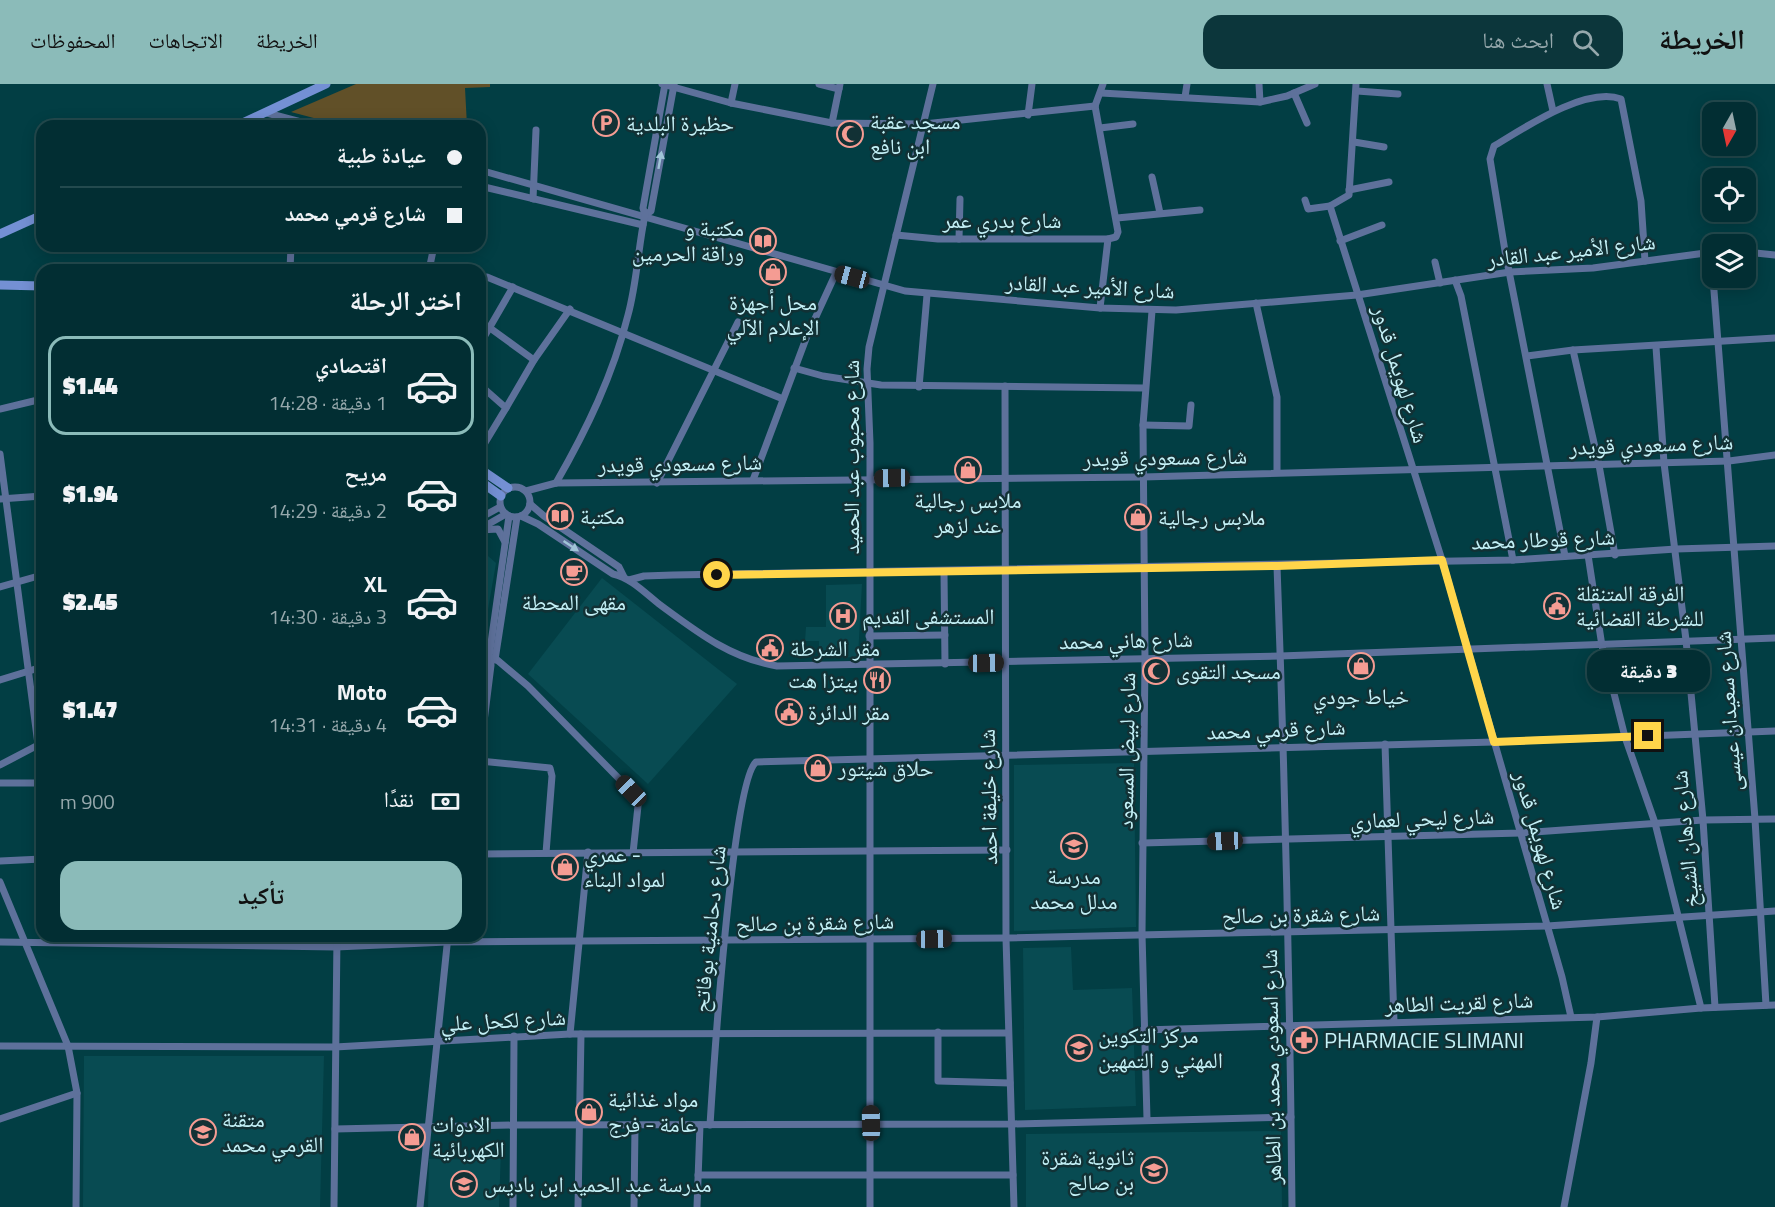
<!DOCTYPE html>
<html lang="ar">
<head>
<meta charset="utf-8">
<style>
	:root { --surface:#022e33; --page:#0c363b; --text:#f1f3f6; --muted:#96a8ac; --line:#234a4e; --accent:#8bbbb9 }
	body { margin:0; font-family:"Titillium Web","Noto Naskh Arabic",sans-serif; background:var(--page); color:var(--text); direction:rtl; height:100vh; display:flex; flex-direction:column; font-size:22px; white-space:nowrap }
	* { box-sizing:border-box; margin:0 }
	p { font-size:20px; color:var(--muted) }
	.icon { flex:none; width:33px; height:33px; fill:none; stroke:currentColor; stroke-width:2; stroke-linecap:round; stroke-linejoin:round }
	.map { position:relative; flex:1; overflow:hidden; direction:ltr }
	.drawer { position:absolute; left:36px; top:180px; width:450px; height:678px; display:flex; flex-direction:column; background:var(--surface); border-radius:18px; box-shadow:0 3px 15px #0003,0 0 0 2px var(--line); direction:rtl }
	.drawer>* { flex:none }
	.guide { position:absolute; left:36px; top:36px; width:450px; height:132px; border-radius:18px; box-shadow:0 3px 15px #0003,0 0 0 2px var(--line); direction:rtl; display:grid; align-content:center; height:132px; padding:0 24px; background:var(--surface) }
	.needle { width:39px; rotate:189deg }
	.tools { position:absolute; left:1702px; top:18px; display:grid; gap:12px }
	.tools a { display:grid; place-items:center; width:54px; height:54px; border-radius:12px; background:var(--surface); box-shadow:0 3px 15px #0003,0 0 0 2px var(--line); font-size:30px }
	.end { position:absolute; width:27px; height:27px; margin:-14px; border:8px solid #ffd54a; background:#111; box-shadow:0 0 0 3px #111 }
	.from { border-radius:50% }
	.bubble { position:absolute; height:42px; border-radius:18px; background:var(--surface); box-shadow:0 3px 15px #0003,0 0 0 2px var(--line); font-size:20px; font-weight:800; line-height:42px; text-align:center; direction:rtl }
	.car { position:absolute; width:18px; height:36px; margin:-18px -9px; border-radius:8px; box-shadow:0 0 4px 2px #0007; background:linear-gradient(#222 24%,#8ab4d8 0 40%,#222 0 76%,#8ab4d8 0 86%,#222 0) }
	.guide b { display:flex; align-items:center; gap:21px; height:57px; font-size:22px }
	.guide b+b { border-top:2px solid var(--line) }
	.guide i { width:15px; height:15px; background:var(--text) }
	ul { padding:0; list-style:none }
	li { display:flex; align-items:center; gap:18px; height:99px; margin:0 12px 9px; padding:0 12px; border:3px solid transparent; border-radius:18px }
	li div { flex:1 }
	li b { display:block; font-size:22px }
	li em { font-style:normal; font-weight:800 }
	li.current { border-color:var(--accent) }
	li>.icon { width:54px; height:54px; stroke-width:1.5 }
	h2 { padding:0 24px; font-size:27px; line-height:72px }
	.pay { display:flex; align-items:center; gap:15px; height:66px; padding:0 24px; font-size:22px }
	.pay p { margin-inline-start:auto }
	.button { display:flex; gap:12px; margin-top:auto; padding:12px 24px }
	.button a { flex:1; height:69px; border-radius:18px; background:var(--accent); color:#111; font-size:24px; font-weight:800; line-height:69px; text-align:center }
	header { display:flex; align-items:center; gap:36px; box-sizing:border-box; height:84px; padding:0 30px; background:var(--accent); color:#111 }
	header strong { font-size:28px }
	nav { display:flex; gap:33px; margin-inline-start:auto; font-size:21px }
	.search { width:420px; height:54px; background:var(--page); display:flex; align-items:center; gap:15px; box-sizing:border-box; padding:0 21px; border-radius:18px; color:var(--muted); font-size:22px }
	.map>svg:first-child { display:block }
	.built { fill:#084b52 }
	.green { fill:#615028 }
	.lines { fill:none; stroke-linecap:round; stroke-linejoin:round }
	.street { stroke:#5e719b; stroke-width:7 }
	.secondary { stroke:#7490d4; stroke-width:9 }
	.oneway { fill:#a0c4d7 }
	.route { stroke:#ffd54a; stroke-width:8 }
	.labels { text-anchor:middle; stroke-width:5; stroke-linejoin:round; paint-order:stroke }
	.poi-label { font-size:22px; fill:#c4f1f7; stroke:#123135; text-anchor:start }
	.street-label { font-size:22px; fill:#c4f1f7; stroke:#123135 }
</style>
</head>
<body>
<header>
<strong>الخريطة</strong>
<div class="search"><svg class="icon" aria-label="search" viewBox="0 0 24 24"><circle cx="10" cy="10" r="6"/><path d="M15 15l6 6"/></svg>ابحث هنا</div>
<nav><a>الخريطة</a><a>الاتجاهات</a><a>المحفوظات</a></nav>
</header>
<div class="map">
<svg width="1775" height="1123" viewBox="0 0 1775 1123">
	<rect width="100%" height="100%" fill="#023e44"/>
	<g class="built">
		<polygon points="480,465 496,479 481,566 480,566"/>
		<polygon points="602,494 737,600 648,700 528,590"/>
		<polygon points="862,500 858,573 822,574 822,562 819,562 819,557 805,557 806,543 826,543 826,501"/>
		<polygon points="1134,679 1136,843 1014,847 1014,681"/>
		<polygon points="1071,863 1073,906 1132,904 1136,1022 1025,1026 1023,864"/>
		<polygon points="84,972 324,972 320,1123 83,1123"/>
		<polygon points="1281,1047 1282,1123 1026,1123 1026,1050"/>
		<polygon points="490,1066 501,1066 499,1123 428,1123 429,1075 489,1076"/>
	</g>
	<polygon class="green" points="356,0 490,0 490,3 465,4 467,42 430,37 429,42 344,42 291,28"/>
	<g class="lines">
		<g class="street">
			<polyline points="662,0 731,19 832,39 924,40 1095,22"/>
			<polyline points="819,0 839,5"/>
			<polyline points="1259,0 1260,18"/>
			<polyline points="1356,0 1349,111 1330,122 1442,476 1562,893 1571,933"/>
			<polyline points="1547,0 1553,27"/>
			<polyline points="1357,7 1398,10"/>
			<polyline points="1101,9 1260,18 1287,12 1315,0"/>
			<polyline points="1294,9 1307,39"/>
			<polyline points="1185,13 1187,0"/>
			<polyline points="731,19 735,0"/>
			<polyline points="1095,22 1118,148 1116,153 1108,155 1100,224"/>
			<polyline points="1095,22 1103,0"/>
			<polyline points="267,29 316,42"/>
			<polyline points="1028,31 1032,0"/>
			<polyline points="832,39 840,0"/>
			<polyline points="1100,44 1133,40"/>
			<polyline points="1354,58 1384,63"/>
			<polyline points="480,86 905,207 1100,224 1176,226 1357,211 1510,188 1593,184 1713,168"/>
			<polyline points="1152,93 1160,129"/>
			<polyline points="480,102 643,141"/>
			<polyline points="1349,106 1389,98"/>
			<polyline points="533,115 536,46"/>
			<polyline points="1305,116 1308,125 1330,122"/>
			<polyline points="645,131 651,127 674,1"/>
			<polyline points="1117,134 1200,126"/>
			<polyline points="896,151 938,155 1108,155"/>
			<polyline points="959,155 960,115"/>
			<polyline points="1340,157 1382,141"/>
			<polyline points="1712,168 1713,189"/>
			<polyline points="1746,168 1775,171"/>
			<polyline points="1435,178 1440,199"/>
			<polyline points="290,186 291,162"/>
			<polyline points="429,186 434,162"/>
			<polyline points="1713,194 1755,735 1766,921"/>
			<polyline points="1455,196 1461,212 1513,476"/>
			<polyline points="480,198 487,193 783,315"/>
			<polyline points="1256,219 1277,313 1277,388"/>
			<polyline points="490,244 534,276"/>
			<polyline points="480,260 513,203"/>
			<polyline points="1656,263 1664,379 1686,556 1703,736 1715,923"/>
			<polyline points="1573,266 1599,381 1615,471"/>
			<polyline points="1527,272 1573,266 1775,254"/>
			<polyline points="794,284 823,292 881,301 1144,304"/>
			<polyline points="480,301 506,324 480,367"/>
			<polyline points="1005,302 1006,854 1014,1123"/>
			<polyline points="919,303 927,211"/>
			<polyline points="506,324 534,276 570,225"/>
			<polyline points="0,325 42,315"/>
			<polyline points="1143,341 1189,342 1191,321"/>
			<polyline points="0,370 42,691"/>
			<polyline points="753,396 807,252 836,189"/>
			<path d="M556,399C587,345 613,291 628,231C637,198 638,164 645,131L643,124L665,0"/>
			<polyline points="657,399 738,238"/>
			<circle cx="515" cy="418" r="15"/>
			<polyline points="526,407 556,399 1143,393 1729,377 1775,371"/>
			<polyline points="0,415 42,412"/>
			<polyline points="530,420 544,432 619,483 624,493"/>
			<path d="M521,432L538,440L613,490C631,494 645,509 659,520C697,548 730,574 777,582L1280,572L1775,554"/>
			<polyline points="480,434 500,423"/>
			<polyline points="485,442 506,430"/>
			<polyline points="480,446 498,445 505,458"/>
			<polyline points="1588,471 1602,562 1625,653 1655,739 1701,924"/>
			<path d="M1565,472L1505,167L1490,75L1494,62C1524,44 1586,2 1621,15L1641,117L1645,177"/>
			<path d="M1277,482C1285,696 1290,909 1292,1123"/>
			<polyline points="944,488 945,580"/>
			<polyline points="629,496 644,492 673,491 1513,476 1676,465 1775,462"/>
			<polyline points="0,503 42,491"/>
			<polyline points="869,552 945,551"/>
			<polyline points="480,572 496,575 528,602 635,711 638,722 633,769"/>
			<polyline points="495,576 517,433"/>
			<polyline points="0,596 42,583"/>
			<polyline points="1385,660 1394,938"/>
			<polyline points="480,670 491,581 489,573 509,432"/>
			<polyline points="480,677 550,684 552,692 546,769"/>
			<polyline points="0,681 40,660"/>
			<polyline points="0,699 42,699"/>
			<polyline points="1142,759 1521,749 1703,736 1775,735"/>
			<polyline points="480,770 1007,766"/>
			<polyline points="0,777 42,775"/>
			<polyline points="0,798 68,962 77,1009 76,1123"/>
			<polyline points="0,858 336,863 447,858 1006,854 1547,842 1775,827"/>
			<polyline points="1143,946 1597,933 1701,924 1775,921"/>
			<polyline points="938,948 938,997 1010,999"/>
			<polyline points="570,950 588,768"/>
			<polyline points="0,962 335,963 570,950 1008,949"/>
			<polyline points="0,1035 77,1009"/>
			<polyline points="1147,1035 1142,850 1145,575 1143,341 1152,227"/>
			<path d="M710,1041C713,993 732,698 756,678L1494,658L1775,647"/>
			<polyline points="335,1045 515,1041 1012,1040 1291,1033"/>
			<polyline points="698,1091 1013,1091"/>
			<polyline points="334,1123 337,852"/>
			<polyline points="420,1123 448,852"/>
			<polyline points="513,1123 514,952"/>
			<polyline points="578,1123 581,950"/>
			<polyline points="634,1123 635,1041"/>
			<polyline points="697,1123 700,1041"/>
			<polyline points="870,1123 870,359 867,285 869,263 933,0"/>
			<polyline points="1564,1123 1591,979 1597,933"/>
		</g>
		<g class="secondary">
			<polyline points="236,42 326,0"/>
			<polyline points="0,150 42,131"/>
			<polyline points="0,201 42,202"/>
			<polyline points="480,385 508,404"/>
			<polyline points="480,397 501,412"/>
		</g>
	</g>
	<defs><path id="oneway-solid" d="M-6-.8H1V-3.2L6.5 0L1 3.2V.8H-6Z" transform="scale(1.5)"/></defs>
	<g class="oneway">
		<use href="#oneway-solid" transform="translate(660 76) rotate(-80)"/>
		<use href="#oneway-solid" transform="translate(571 462) rotate(34)"/>
	</g>
	<g class="lines">
		<polyline class="route" points="717,491 1277,482 1442,476 1494,658 1648,652"/>
	</g>
	<defs>
		<symbol id="parking-ring" viewBox="-11 -11 22 22"><circle r="9.5" fill="#123135" stroke="#f59c93" stroke-width="1.5"/><path d="M-3.5-5.5H1a3.5 3.5 0 0 1 0 7H-1V5.5H-3.5ZM-1-3.4V-.6H.8a1.4 1.4 0 0 0 0-2.8Z" fill="#f59c93"/></symbol>
		<symbol id="mosque-ring" viewBox="-11 -11 22 22"><circle r="9.5" fill="#123135" stroke="#f59c93" stroke-width="1.5"/><path d="M3.5-4.9A6 6 0 1 0 3.5 4.9A5 5 0 1 1 3.5-4.9Z" fill="#f59c93"/></symbol>
		<symbol id="library-ring" viewBox="-11 -11 22 22"><circle r="9.5" fill="#123135" stroke="#f59c93" stroke-width="1.5"/><path d="M-6-4Q-3-5.5-.7-3.5V5Q-3 3-6 4ZM6-4Q3-5.5 .7-3.5V5Q3 3 6 4Z" fill="#f59c93"/></symbol>
		<symbol id="shop-ring" viewBox="-11 -11 22 22"><circle r="9.5" fill="#123135" stroke="#f59c93" stroke-width="1.5"/><path d="M-5-2.5h2.3a2.7 3.5 0 0 1 5.4 0H5L5.5 6h-11ZM-1.5-2.5h3a1.5 2.3 0 0 0-3 0Z" fill="#f59c93"/></symbol>
		<symbol id="cafe-ring" viewBox="-11 -11 22 22"><circle r="9.5" fill="#123135" stroke="#f59c93" stroke-width="1.5"/><path d="M-5.5-4.5H6V0H3Q3 3.5 0 3.5H-2.5Q-5.5 3.5-5.5 0ZM3-3.2v2h1.7v-2ZM-6 4.5H4V6H-6Z" fill="#f59c93"/></symbol>
		<symbol id="civic-ring" viewBox="-11 -11 22 22"><circle r="9.5" fill="#123135" stroke="#f59c93" stroke-width="1.5"/><path d="M-.6-6.5H3V-4.5H.6V-3L4-1V1h2V6H-6V1h2V-1L-.6-3ZM-1.2 2.5V6h2.4V2.5Z" fill="#f59c93"/></symbol>
		<symbol id="hospital-ring" viewBox="-11 -11 22 22"><circle r="9.5" fill="#123135" stroke="#f59c93" stroke-width="1.5"/><path d="M-5-5h3v3.5h4V-5h3V5h-3V1.5h-4V5h-3Z" fill="#f59c93"/></symbol>
		<symbol id="restaurant-ring" viewBox="-11 -11 22 22"><circle r="9.5" fill="#123135" stroke="#f59c93" stroke-width="1.5"/><path d="M-5-6h1v4h1v-4h1v4h1v-4h1v5L-1.5 .5V6h-2V.5L-5-1ZM5-6V6H3V1.5H1.5Q1.5-4 5-6Z" fill="#f59c93"/></symbol>
		<symbol id="school-ring" viewBox="-11 -11 22 22"><circle r="9.5" fill="#123135" stroke="#f59c93" stroke-width="1.5"/><path d="M0-5L7-2L0 1L-7-2ZM-4 1L0 2.5L4 1V4Q0 6-4 4Z" fill="#f59c93"/></symbol>
		<symbol id="pharmacy-ring" viewBox="-11 -11 22 22"><circle r="9.5" fill="#123135" stroke="#f59c93" stroke-width="1.5"/><path d="M-2-6h4v4h4v4h-4v4h-4v-4h-4v-4h4Z" fill="#f59c93"/></symbol>
	</defs>
	<g fill-rule="evenodd">
		<use href="#parking-ring" x="591" y="24" width="30" height="30"/>
		<use href="#mosque-ring" x="835" y="35" width="30" height="30"/>
		<use href="#library-ring" x="748" y="142" width="30" height="30"/>
		<use href="#shop-ring" x="758" y="173" width="30" height="30"/>
		<use href="#shop-ring" x="953" y="371" width="30" height="30"/>
		<use href="#library-ring" x="545" y="417" width="30" height="30"/>
		<use href="#shop-ring" x="1123" y="418" width="30" height="30"/>
		<use href="#cafe-ring" x="559" y="473" width="30" height="30"/>
		<use href="#civic-ring" x="1542" y="507" width="30" height="30"/>
		<use href="#hospital-ring" x="828" y="517" width="30" height="30"/>
		<use href="#civic-ring" x="755" y="549" width="30" height="30"/>
		<use href="#shop-ring" x="1346" y="567" width="30" height="30"/>
		<use href="#mosque-ring" x="1141" y="572" width="30" height="30"/>
		<use href="#restaurant-ring" x="862" y="581" width="30" height="30"/>
		<use href="#civic-ring" x="774" y="613" width="30" height="30"/>
		<use href="#shop-ring" x="803" y="669" width="30" height="30"/>
		<use href="#school-ring" x="1059" y="747" width="30" height="30"/>
		<use href="#shop-ring" x="550" y="768" width="30" height="30"/>
		<use href="#pharmacy-ring" x="1289" y="941" width="30" height="30"/>
		<use href="#school-ring" x="1064" y="949" width="30" height="30"/>
		<use href="#shop-ring" x="574" y="1013" width="30" height="30"/>
		<use href="#school-ring" x="188" y="1033" width="30" height="30"/>
		<use href="#shop-ring" x="397" y="1038" width="30" height="30"/>
		<use href="#school-ring" x="1139" y="1071" width="30" height="30"/>
		<use href="#school-ring" x="449" y="1085" width="30" height="30"/>
	</g>
	<g class="labels">
		<g class="poi-label">
			<text x="870" y="45">مسجد عقبة<tspan x="870" dy="25">ابن نافع</tspan></text>
			<text x="626" y="47">حظيرة البلدية</text>
			<text x="744" y="152" text-anchor="end">مكتبة و<tspan x="744" dy="25">وراقة الحرمين</tspan></text>
			<text x="773" y="226" text-anchor="middle">محل أجهزة<tspan x="773" dy="25">الإعلام الآلي</tspan></text>
			<text x="968" y="424" text-anchor="middle">ملابس رجالية<tspan x="968" dy="25">عند لزهر</tspan></text>
			<text x="580" y="440">مكتبة</text>
			<text x="1158" y="441">ملابس رجالية</text>
			<text x="1576" y="517">الفرقة المتنقلة<tspan x="1576" dy="25">للشرطة القضائية</tspan></text>
			<text x="574" y="526" text-anchor="middle">مقهى المحطة</text>
			<text x="862" y="540">المستشفى القديم</text>
			<text x="790" y="572">مقر الشرطة</text>
			<text x="1176" y="595">مسجد التقوى</text>
			<text x="858" y="604" text-anchor="end">بيتزا هت</text>
			<text x="1361" y="620" text-anchor="middle">خياط جودي</text>
			<text x="808" y="636">مقر الدائرة</text>
			<text x="838" y="692">حلاق شيتور</text>
			<text x="584" y="778">عمري -<tspan x="584" dy="25">لمواد البناء</tspan></text>
			<text x="1074" y="800" text-anchor="middle">مدرسة<tspan x="1074" dy="25">مدلل محمد</tspan></text>
			<text x="1098" y="959">مركز التكوين<tspan x="1098" dy="25">المهني و التمهين</tspan></text>
			<text x="1324" y="964">PHARMACIE SLIMANI</text>
			<text x="608" y="1023">مواد غذائية<tspan x="608" dy="25">عامة - فرج</tspan></text>
			<text x="222" y="1043">متقنة<tspan x="222" dy="25">القرمي محمد</tspan></text>
			<text x="432" y="1048">الادوات<tspan x="432" dy="25">الكهربائية</tspan></text>
			<text x="1134" y="1081" text-anchor="end">ثانوية شقرة<tspan x="1134" dy="25">بن صالح</tspan></text>
			<text x="484" y="1108">مدرسة عبد الحميد ابن باديس</text>
		</g>
		<g class="street-label">
			<text x="1002" y="144">شارع بدري عمر</text>
			<text transform="translate(1571 166) rotate(-6)" y="8">شارع الأمير عبد القادر</text>
			<text transform="translate(1090 202) rotate(3)" y="8">شارع الأمير عبد القادر</text>
			<text transform="translate(1401 290) rotate(73)" y="8">شارع لهويمل قدور</text>
			<text transform="translate(1651 360) rotate(-2)" y="8">شارع مسعودي قويدر</text>
			<text transform="translate(851 373) rotate(-90)" y="8">شارع محبوب عبد الحميد</text>
			<text transform="translate(1165 373) rotate(-1)" y="8">شارع مسعودي قويدر</text>
			<text transform="translate(680 379) rotate(-1)" y="8">شارع مسعودي قويدر</text>
			<text transform="translate(1543 455) rotate(-2)" y="8">شارع قوطار محمد</text>
			<text transform="translate(1126 556) rotate(-1)" y="8">شارع هاني محمد</text>
			<text transform="translate(1728 627) rotate(-94)" y="8">شارع سعيدان عيسى</text>
			<text transform="translate(1276 645) rotate(-2)" y="8">شارع قرمي محمد</text>
			<text transform="translate(1126 667) rotate(-89)" y="8">شارع لبيض المسعود</text>
			<text transform="translate(988 713) rotate(-91)" y="8">شارع خليفة احمد</text>
			<text transform="translate(1422 734) rotate(-2)" y="8">شارع ليحي لعماري</text>
			<text transform="translate(1685 755) rotate(-95)" y="8">شارع دهان الشيخ</text>
			<text transform="translate(1541 756) rotate(74)" y="8">شارع لهويمل قدور</text>
			<text transform="translate(1301 830) rotate(-1)" y="8">شارع شقرة بن صالح</text>
			<text transform="translate(815 838) rotate(-1)" y="8">شارع شقرة بن صالح</text>
			<text transform="translate(709 845) rotate(-84)" y="8">شارع دحامنية بوفاتح</text>
			<text transform="translate(1459 918) rotate(-2)" y="8">شارع لقريت الطاهر</text>
			<text transform="translate(503 936) rotate(-3)" y="8">شارع لكحل علي</text>
			<text transform="translate(1271 983) rotate(-91)" y="8">شارع اسعودي محمد بن الطاهر</text>
		</g>
	</g>
</svg>
<div class="tools">
<a><svg class="needle" viewBox="-14 -14 28 28"><path d="M0-13l5 13h-10z" fill="#e53935"/><path d="M0 13l5-13h-10z" fill="#96a8ac"/></svg></a>
<a><svg class="icon" aria-label="locate" viewBox="0 0 24 24"><circle cx="12" cy="12" r="6"/><path d="M12 2v4M12 18v4M2 12h4M18 12h4"/></svg></a>
<a><svg class="icon" aria-label="layers" viewBox="0 0 24 24"><path d="M12 4l9 5-9 5-9-5zM3 14l9 5 9-5"/></svg></a>
</div>
<i class="end from" style="left:717px;top:491px"></i>
<i class="end" style="left:1648px;top:652px"></i>
<div class="bubble" style="left:1587px;top:566px;width:123px">3 دقيقة</div>
<i class="car" style="left:852px;top:193px;rotate:285deg"></i>
<i class="car" style="left:892px;top:394px;rotate:269deg"></i>
<i class="car" style="left:986px;top:579px;rotate:89deg"></i>
<i class="car" style="left:631px;top:707px;rotate:316deg"></i>
<i class="car" style="left:1225px;top:757px;rotate:268deg"></i>
<i class="car" style="left:934px;top:855px;rotate:89deg"></i>
<i class="car" style="left:871px;top:1039px;rotate:359deg"></i>
<div class="guide">
<b><i class="from"></i>عيادة طبية</b>
<b><i></i>شارع قرمي محمد</b>
</div>
<section class="drawer">
<h2>اختر الرحلة</h2>
<ul>
<li class="current"><svg class="icon" aria-label="car" viewBox="0 0 24 24"><path d="M5 17H2v-5l4-1 3-4h7l3 4 3 1v5h-3M9 17h6M6 11h13"/><circle cx="7" cy="17" r="2"/><circle cx="17" cy="17" r="2"/></svg><div><b>اقتصادي</b><p>1 دقيقة · 14:28</p></div><em>$1.44</em></li>
<li><svg class="icon" aria-label="car" viewBox="0 0 24 24"><path d="M5 17H2v-5l4-1 3-4h7l3 4 3 1v5h-3M9 17h6M6 11h13"/><circle cx="7" cy="17" r="2"/><circle cx="17" cy="17" r="2"/></svg><div><b>مريح</b><p>2 دقيقة · 14:29</p></div><em>$1.94</em></li>
<li><svg class="icon" aria-label="car" viewBox="0 0 24 24"><path d="M5 17H2v-5l4-1 3-4h7l3 4 3 1v5h-3M9 17h6M6 11h13"/><circle cx="7" cy="17" r="2"/><circle cx="17" cy="17" r="2"/></svg><div><b>XL</b><p>3 دقيقة · 14:30</p></div><em>$2.45</em></li>
<li><svg class="icon" aria-label="car" viewBox="0 0 24 24"><path d="M5 17H2v-5l4-1 3-4h7l3 4 3 1v5h-3M9 17h6M6 11h13"/><circle cx="7" cy="17" r="2"/><circle cx="17" cy="17" r="2"/></svg><div><b>Moto</b><p>4 دقيقة · 14:31</p></div><em>$1.47</em></li>
</ul>
<div class="pay"><svg class="icon" aria-label="cash" viewBox="0 0 24 24"><path d="M3 7h18v10H3z"/><circle cx="12" cy="12" r="2"/></svg>نقدًا<p>900 m</p></div>
<div class="button"><a>تأكيد</a></div>
</section>
</div>
</body>
</html>
